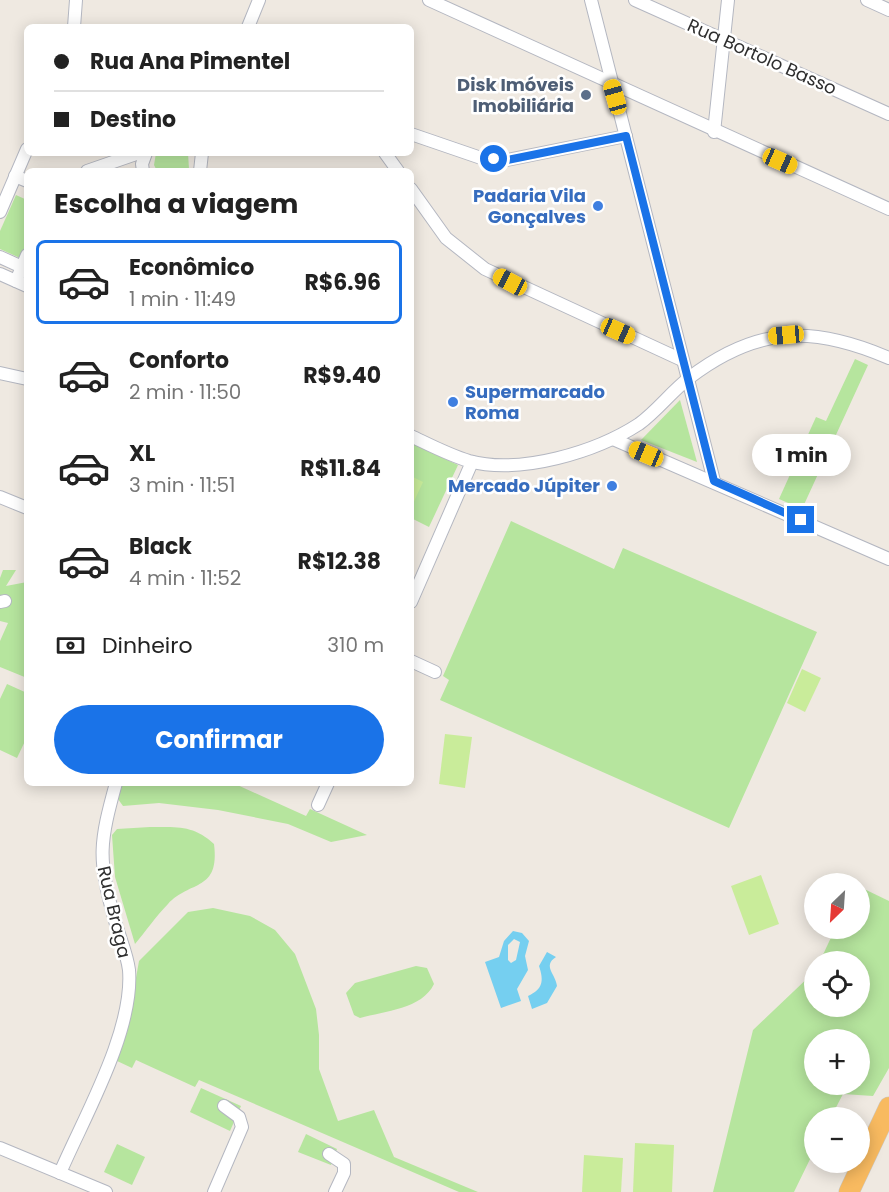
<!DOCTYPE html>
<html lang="pt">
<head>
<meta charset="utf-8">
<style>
	:root { --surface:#fff; --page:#f6f6f6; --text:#222; --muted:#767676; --line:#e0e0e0; --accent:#1a73e8 }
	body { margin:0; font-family:Poppins,sans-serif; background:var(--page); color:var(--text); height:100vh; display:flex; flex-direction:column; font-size:22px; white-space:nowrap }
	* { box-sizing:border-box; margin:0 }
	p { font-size:20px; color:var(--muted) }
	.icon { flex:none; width:33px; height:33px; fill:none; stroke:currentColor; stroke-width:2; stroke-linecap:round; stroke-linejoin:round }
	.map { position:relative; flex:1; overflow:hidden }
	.panel { position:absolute; left:24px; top:168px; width:390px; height:618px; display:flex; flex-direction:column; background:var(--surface); border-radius:9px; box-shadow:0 3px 15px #0003 }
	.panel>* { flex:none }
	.banner { position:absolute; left:24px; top:24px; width:390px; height:132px; border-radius:9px; box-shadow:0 3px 15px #0003; display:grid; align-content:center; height:132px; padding:0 30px; background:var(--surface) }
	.needle { width:39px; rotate:205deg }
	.tools { position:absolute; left:804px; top:873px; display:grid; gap:12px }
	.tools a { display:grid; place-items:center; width:66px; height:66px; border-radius:50%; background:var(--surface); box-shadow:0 3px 15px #0003; font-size:30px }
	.end { position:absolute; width:27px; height:27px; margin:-14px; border:8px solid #1a73e8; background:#fff; box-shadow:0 0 0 3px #fff }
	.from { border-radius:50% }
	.bubble { position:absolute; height:42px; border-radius:21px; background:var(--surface); box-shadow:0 3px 15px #0003; font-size:20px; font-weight:700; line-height:42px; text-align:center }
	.car { position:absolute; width:18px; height:36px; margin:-18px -9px; border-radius:8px; box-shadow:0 0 4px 2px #0007; background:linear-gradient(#f5c518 24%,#345 0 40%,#f5c518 0 76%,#345 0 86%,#f5c518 0) }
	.banner b { display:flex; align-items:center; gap:21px; height:57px; font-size:22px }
	.banner b+b { border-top:2px solid var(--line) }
	.banner i { width:15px; height:15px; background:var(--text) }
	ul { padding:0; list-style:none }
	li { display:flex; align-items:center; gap:18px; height:84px; margin:0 12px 9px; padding:0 18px; border:3px solid transparent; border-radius:9px }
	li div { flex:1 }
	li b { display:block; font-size:22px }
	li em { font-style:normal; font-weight:700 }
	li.current { border-color:var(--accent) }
	li>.icon { width:54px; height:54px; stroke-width:1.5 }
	h2 { padding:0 30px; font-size:27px; line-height:72px }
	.pay { display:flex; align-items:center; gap:15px; height:66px; padding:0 30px; font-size:22px }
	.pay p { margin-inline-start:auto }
	.cta { display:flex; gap:12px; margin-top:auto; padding:12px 30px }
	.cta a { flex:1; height:69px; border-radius:36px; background:var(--accent); color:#fff; font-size:24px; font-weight:700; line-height:69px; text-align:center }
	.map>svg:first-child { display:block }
	.green { fill:#b6e59e; fill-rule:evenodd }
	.pitch { fill:#c9ec9a }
	.water { fill:#75cff0; fill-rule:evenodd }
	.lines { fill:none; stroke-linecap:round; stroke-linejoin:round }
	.minor-casing { stroke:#b4b7c1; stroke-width:14 }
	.trunk-casing { stroke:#c9c9c9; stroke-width:21 }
	.minor { stroke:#fff; stroke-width:12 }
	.trunk { stroke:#f8ba60; stroke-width:20 }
	.route { stroke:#1a73e8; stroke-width:8 }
	.service-dot { fill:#5c6f8a; stroke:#fff; stroke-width:2 }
	.shop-dot { fill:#3f7fe0; stroke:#fff; stroke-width:2 }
	.labels { text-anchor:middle; stroke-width:5; stroke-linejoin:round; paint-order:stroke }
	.street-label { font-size:18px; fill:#2e2e2e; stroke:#fff }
	.service-label { font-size:18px; font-weight:bold; fill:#4e5e75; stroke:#fff; text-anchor:end }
	.shop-label { font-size:18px; font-weight:bold; fill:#366cbe; stroke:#fff; text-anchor:end }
</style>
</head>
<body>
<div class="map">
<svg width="889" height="1192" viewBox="0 0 889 1192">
	<rect width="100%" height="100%" fill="#efe9e1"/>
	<g class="green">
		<polygon points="156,153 188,153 189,169 157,171 154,165"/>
		<polygon points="16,195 27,200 27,242 20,258 0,249 0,231"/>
		<polygon points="855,359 868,365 802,509 779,499 816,417 826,421"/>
		<polygon points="680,400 697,462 641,440"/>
		<polygon points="411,443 458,465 429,527 411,518"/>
		<polygon points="511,521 614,569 623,548 817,632 729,828 440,700 449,680 443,676"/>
		<polygon points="3,570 16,570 6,586 27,582 27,650 24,655 27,657 27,678 0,667 0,641 8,623 0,621 0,578"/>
		<polygon points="7,684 27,693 27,737 17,758 0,750 0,699"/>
		<polygon points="123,783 233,783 306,816 310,809 367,835 331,842 288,824 218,810 159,803 123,806 118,799"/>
		<path d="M150,827C177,827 194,825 214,844C220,892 190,880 168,904C156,916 146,931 135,944L115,877L112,835L117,829Z"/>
		<path d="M860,887L889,901V1068L873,1096L843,1094L831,1117L814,1118V1151L794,1192H713L753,1030L814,972V1006H860V962L820,961L835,929L860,928ZM814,1040H860V1084H814Z"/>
		<polygon points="213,908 250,916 275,930 295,954 316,1009 319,1035 319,1069 338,1121 374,1110 394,1157 478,1192 459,1192 199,1080 195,1087 136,1060 132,1068 115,1060 126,1034 139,961 188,912"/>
		<path d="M416,966L427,968L434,984C422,1009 385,1011 360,1018L354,1015L346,993L355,983Z"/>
		<polygon points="201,1088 241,1106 230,1131 190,1112"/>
		<polygon points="306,1134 337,1149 331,1165 298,1152"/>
		<polygon points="117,1144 145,1157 132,1185 104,1172"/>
	</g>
	<g class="pitch">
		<polygon points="411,476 423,482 411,508"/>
		<polygon points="802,669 821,678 805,712 787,703"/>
		<polygon points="445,734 472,737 465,788 439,784"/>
		<polygon points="761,875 779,924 749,935 731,886"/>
		<polygon points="635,1143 674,1145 672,1192 633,1192"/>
		<polygon points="584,1155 623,1158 621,1192 582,1192"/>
	</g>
	<g class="water">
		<path d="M513,931L522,933L529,941L525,956L528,970L517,989L521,1001L501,1008L485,962L499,957L504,941ZM514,939L520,942L516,960L511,963L508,960V945Z"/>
		<path d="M547,952L556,957C542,966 556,974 557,986L547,1003L532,1009L528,996C543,989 544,981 539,966Z"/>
	</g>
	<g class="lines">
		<defs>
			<g id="minor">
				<polyline points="429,0 889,209"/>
				<polyline points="591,0 714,481"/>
				<polyline points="635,0 889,114"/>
				<polyline points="867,0 889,10"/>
				<polyline points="74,27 76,0"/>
				<polyline points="248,27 259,0"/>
				<polyline points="714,132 728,0"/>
				<polyline points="411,134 481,158 507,160 626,136"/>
				<polyline points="385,153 398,171"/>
				<polyline points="87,171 139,153"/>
				<polyline points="143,171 142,164 146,153"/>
				<polyline points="200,171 202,153"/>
				<polyline points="15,176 27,181"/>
				<polyline points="411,189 446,238 485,269 682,360"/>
				<polyline points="0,212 27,149"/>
				<polyline points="0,257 22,267"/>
				<polyline points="0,274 27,286"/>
				<polyline points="16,281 27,255"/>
				<polyline points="0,373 27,379"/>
				<path d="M411,436C430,445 449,455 469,461C520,475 596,452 639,424C657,411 671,392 689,378C757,326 813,325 889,358"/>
				<polyline points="613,439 889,559"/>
				<polyline points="0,497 27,508"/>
				<polyline points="0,602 5,601"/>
				<polyline points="411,602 472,462"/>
				<polyline points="411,661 435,672"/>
				<polyline points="318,805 328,783"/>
				<polyline points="0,1148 106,1192"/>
				<polyline points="329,1154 344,1164 344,1173 335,1192"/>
				<path d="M60,1173C84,1117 134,1031 129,970C127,953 118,934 114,917C97,859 100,841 116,783"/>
				<polyline points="214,1192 242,1127 239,1117 224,1106"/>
			</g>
			<polyline id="trunk" points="849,1192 889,1107"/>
		</defs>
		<use href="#minor" class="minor-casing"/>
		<use href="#trunk" class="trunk-casing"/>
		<use href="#minor" class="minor"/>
		<use href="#trunk" class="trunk"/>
	</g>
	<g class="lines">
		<polyline class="route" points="494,159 507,160 626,136 714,481 801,520"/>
	</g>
	<circle class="service-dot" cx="586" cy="95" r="6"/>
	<g class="shop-dot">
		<circle cx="598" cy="206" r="6"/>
		<circle cx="453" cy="402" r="6"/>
		<circle cx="612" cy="486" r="6"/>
	</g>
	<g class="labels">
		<g class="street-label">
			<text transform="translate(762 57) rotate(24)" y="6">Rua Bortolo Basso</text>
			<text transform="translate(114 912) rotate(77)" y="6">Rua Braga</text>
		</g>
		<g class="service-label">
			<text x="574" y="91">Disk Imóveis<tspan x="574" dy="21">Imobiliária</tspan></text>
		</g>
		<g class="shop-label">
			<text x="586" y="202">Padaria Vila<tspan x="586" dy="21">Gonçalves</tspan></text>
			<text x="465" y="398" text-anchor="start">Supermarcado<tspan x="465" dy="21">Roma</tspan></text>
			<text x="600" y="492">Mercado Júpiter</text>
		</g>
	</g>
</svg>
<div class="tools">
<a><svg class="needle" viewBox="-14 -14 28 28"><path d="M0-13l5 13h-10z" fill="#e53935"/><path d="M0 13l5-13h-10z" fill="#767676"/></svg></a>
<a><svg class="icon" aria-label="locate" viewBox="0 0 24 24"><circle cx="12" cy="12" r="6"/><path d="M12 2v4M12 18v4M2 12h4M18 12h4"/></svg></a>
<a>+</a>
<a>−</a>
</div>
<i class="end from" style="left:494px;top:159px"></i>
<i class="end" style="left:801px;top:520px"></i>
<div class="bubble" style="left:752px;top:434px;width:99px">1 min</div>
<i class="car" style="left:615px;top:97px;rotate:344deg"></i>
<i class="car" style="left:780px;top:161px;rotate:114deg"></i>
<i class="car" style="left:510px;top:282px;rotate:298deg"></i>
<i class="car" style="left:618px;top:331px;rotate:114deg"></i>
<i class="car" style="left:786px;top:335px;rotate:265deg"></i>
<i class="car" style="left:646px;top:454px;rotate:293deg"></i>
<div class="banner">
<b><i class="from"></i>Rua Ana Pimentel</b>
<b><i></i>Destino</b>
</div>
<section class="panel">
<h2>Escolha a viagem</h2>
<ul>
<li class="current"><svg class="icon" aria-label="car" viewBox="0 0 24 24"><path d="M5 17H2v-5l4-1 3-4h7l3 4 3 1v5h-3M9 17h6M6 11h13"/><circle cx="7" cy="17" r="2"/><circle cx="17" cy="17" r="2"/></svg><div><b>Econômico</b><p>1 min · 11:49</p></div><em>R$6.96</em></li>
<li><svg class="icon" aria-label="car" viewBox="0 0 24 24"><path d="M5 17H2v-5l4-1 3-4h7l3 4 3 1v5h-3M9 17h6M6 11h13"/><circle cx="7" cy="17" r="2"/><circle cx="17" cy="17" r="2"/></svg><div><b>Conforto</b><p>2 min · 11:50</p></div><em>R$9.40</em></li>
<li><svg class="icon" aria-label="car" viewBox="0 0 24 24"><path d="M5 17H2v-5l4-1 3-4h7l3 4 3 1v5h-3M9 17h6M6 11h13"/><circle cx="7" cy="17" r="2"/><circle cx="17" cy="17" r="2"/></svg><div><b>XL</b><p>3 min · 11:51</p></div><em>R$11.84</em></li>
<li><svg class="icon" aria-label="car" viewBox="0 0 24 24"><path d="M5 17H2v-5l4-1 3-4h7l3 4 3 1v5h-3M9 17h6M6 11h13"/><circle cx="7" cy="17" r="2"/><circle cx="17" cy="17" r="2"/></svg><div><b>Black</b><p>4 min · 11:52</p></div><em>R$12.38</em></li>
</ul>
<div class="pay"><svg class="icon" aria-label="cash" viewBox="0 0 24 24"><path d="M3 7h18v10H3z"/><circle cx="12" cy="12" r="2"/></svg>Dinheiro<p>310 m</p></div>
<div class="cta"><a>Confirmar</a></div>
</section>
</div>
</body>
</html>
